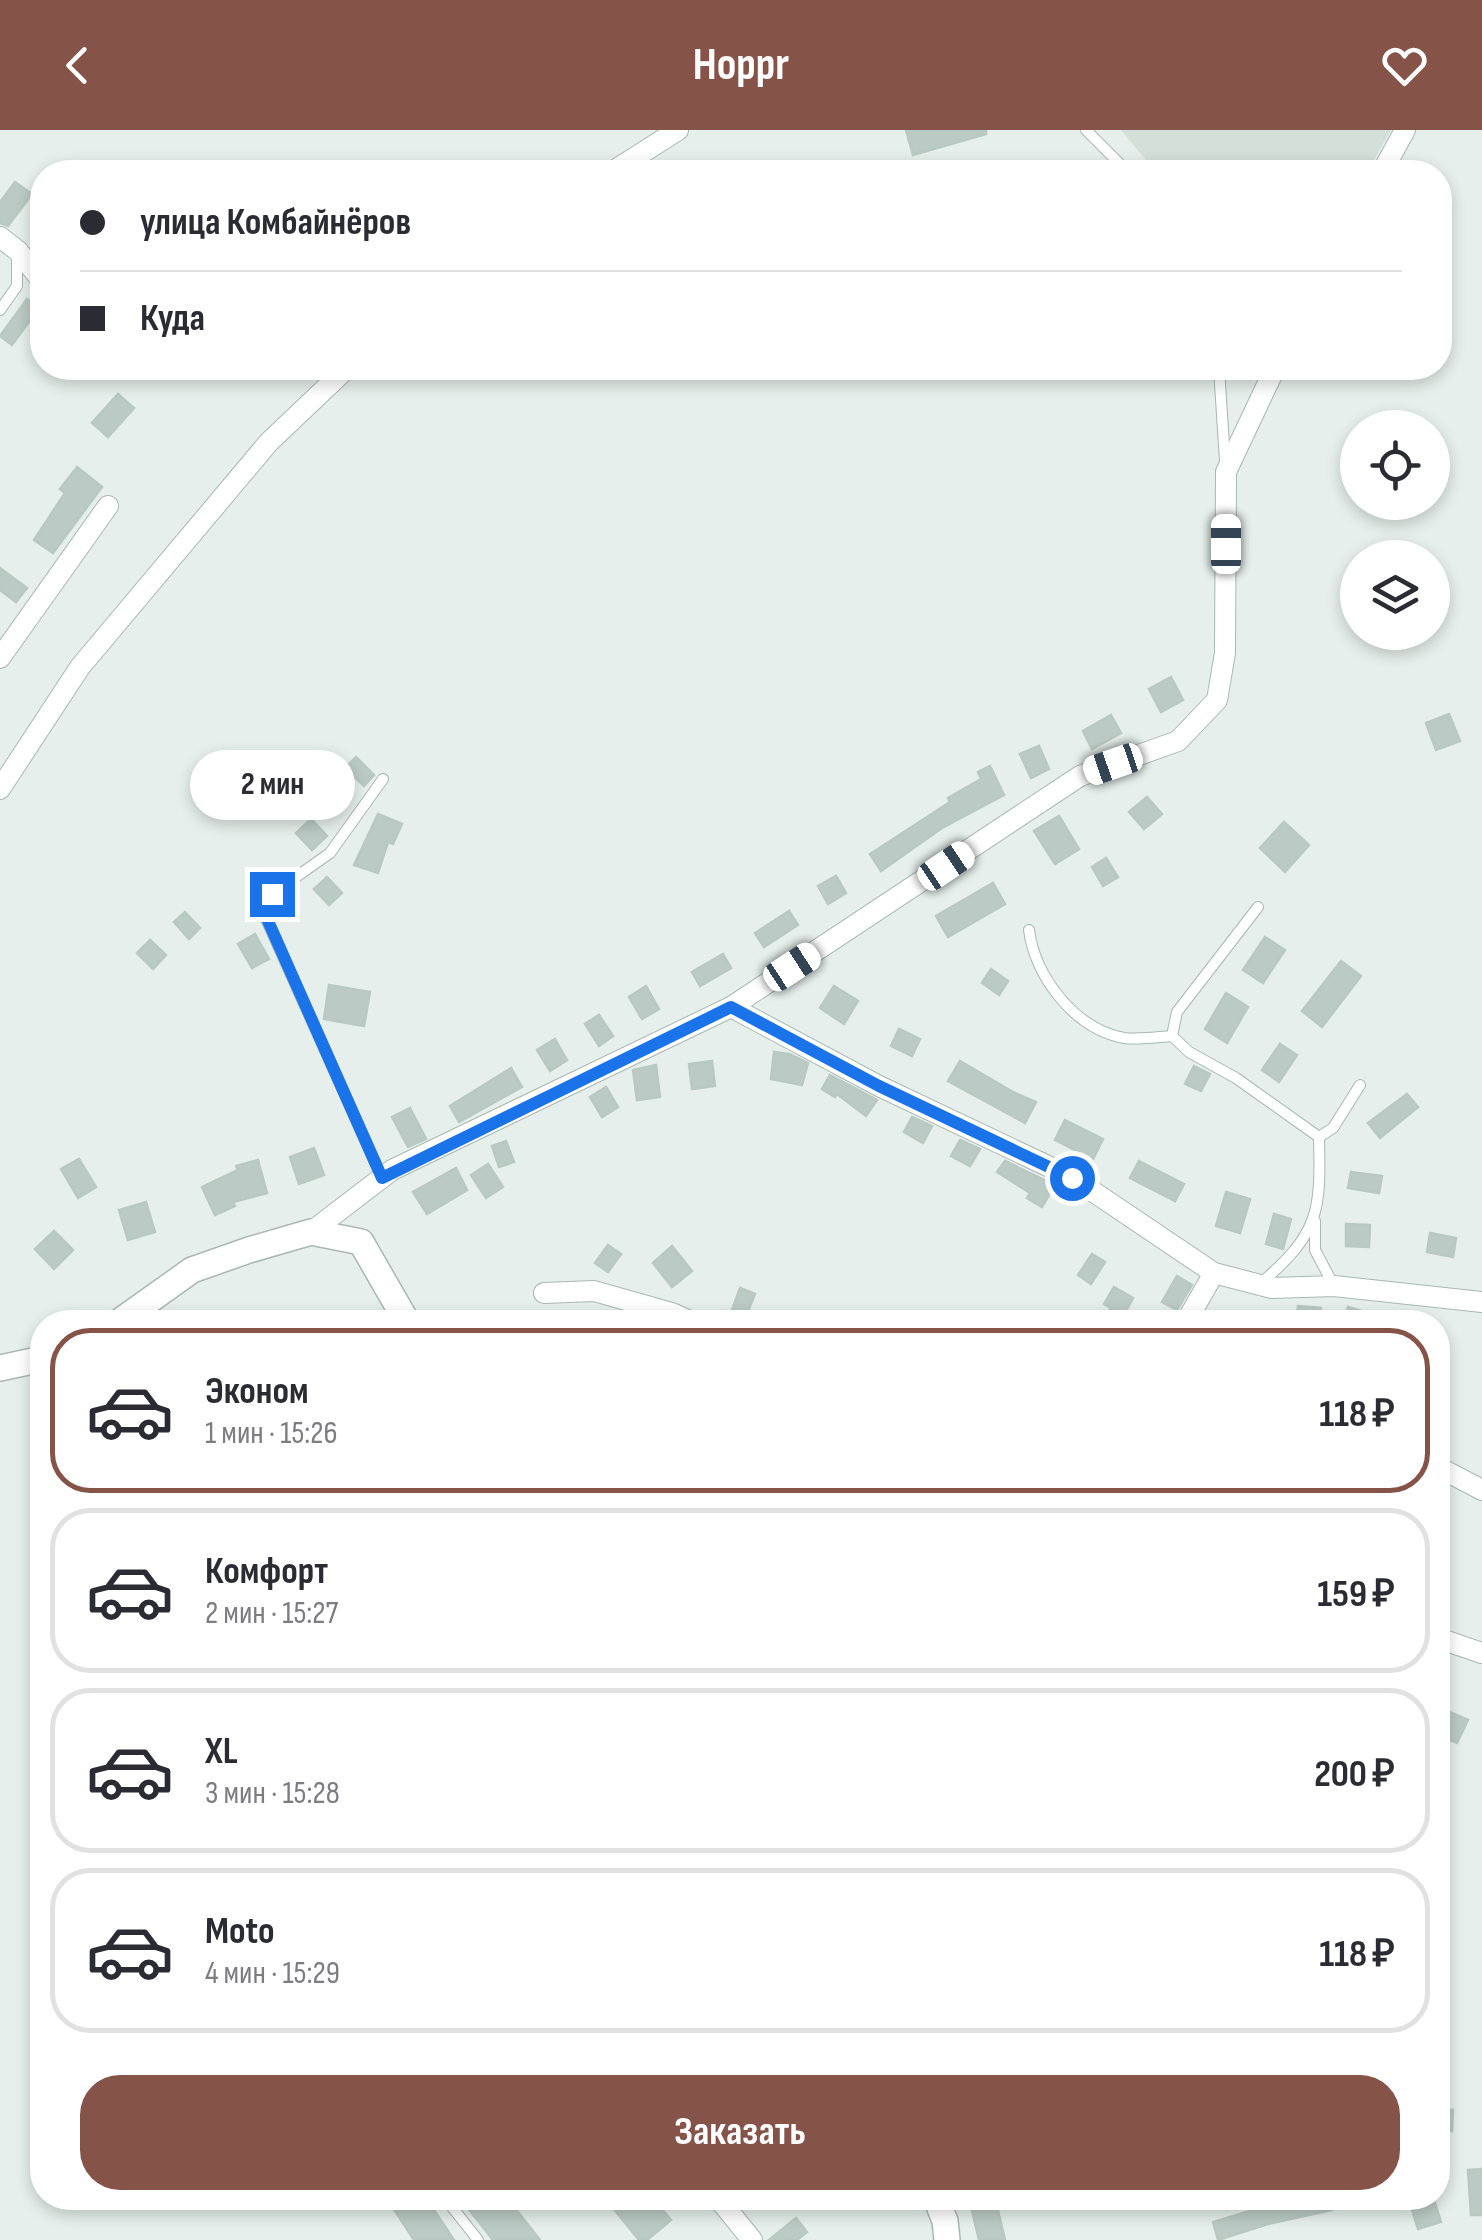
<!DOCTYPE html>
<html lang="ru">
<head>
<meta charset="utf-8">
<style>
	:root { --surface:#fff; --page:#f7f7f7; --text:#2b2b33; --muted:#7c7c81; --line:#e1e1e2; --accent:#855347 }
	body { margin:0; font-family:"Sofia Sans Condensed",sans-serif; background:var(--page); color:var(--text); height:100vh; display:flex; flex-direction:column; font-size:38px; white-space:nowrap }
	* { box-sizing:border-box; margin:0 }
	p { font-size:32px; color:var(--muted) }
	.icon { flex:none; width:55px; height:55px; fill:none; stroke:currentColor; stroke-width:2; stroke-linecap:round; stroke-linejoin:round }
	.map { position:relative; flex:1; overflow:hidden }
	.panel { position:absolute; left:30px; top:1180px; width:1420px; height:900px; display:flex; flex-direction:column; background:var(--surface); border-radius:40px; box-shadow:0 5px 15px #0003 }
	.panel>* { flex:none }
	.top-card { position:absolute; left:30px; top:30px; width:1422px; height:220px; border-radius:40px; box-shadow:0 5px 15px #0003; display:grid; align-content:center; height:220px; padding:0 50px; background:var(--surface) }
	.fabs { position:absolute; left:1340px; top:280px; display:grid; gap:20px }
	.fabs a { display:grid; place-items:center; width:110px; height:110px; border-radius:50%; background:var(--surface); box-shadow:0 5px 15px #0003; font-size:50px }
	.end { position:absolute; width:45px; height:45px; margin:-22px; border:12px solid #1a73e8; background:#fff; box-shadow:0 0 0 5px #fff }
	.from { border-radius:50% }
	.bubble { position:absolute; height:70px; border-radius:35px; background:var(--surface); box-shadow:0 5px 15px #0003; font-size:32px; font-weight:700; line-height:70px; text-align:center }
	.car { position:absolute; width:30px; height:60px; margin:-30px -15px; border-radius:12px; box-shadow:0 0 8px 2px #0007; background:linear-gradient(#fff 24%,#345 0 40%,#fff 0 76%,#345 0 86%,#fff 0) }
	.top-card b { display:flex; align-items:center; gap:35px; height:95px; font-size:38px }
	.top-card b+b { border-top:2px solid var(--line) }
	.top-card i { width:25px; height:25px; background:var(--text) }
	ul { padding:18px 0 0; list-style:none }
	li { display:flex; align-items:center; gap:30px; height:165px; margin:0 20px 15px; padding:0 30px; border:5px solid var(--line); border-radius:40px }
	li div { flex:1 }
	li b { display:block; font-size:38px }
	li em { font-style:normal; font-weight:700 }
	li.active { border-color:var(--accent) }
	li>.icon { width:90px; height:90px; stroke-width:1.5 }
	.primary-button { display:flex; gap:20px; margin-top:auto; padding:20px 50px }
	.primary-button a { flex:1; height:115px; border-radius:40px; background:var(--accent); color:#fff; font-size:40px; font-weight:700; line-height:115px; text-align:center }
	header { display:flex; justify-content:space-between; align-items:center; height:130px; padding:0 50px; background:var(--accent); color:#fff; font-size:45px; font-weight:700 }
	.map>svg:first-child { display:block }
	.built { fill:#d4dfda }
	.building { fill:#bbcac4; stroke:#b8c9c2; stroke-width:2.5 }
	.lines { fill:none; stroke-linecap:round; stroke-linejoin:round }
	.service-casing { stroke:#a8b8b2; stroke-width:12 }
	.minor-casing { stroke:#a8b8b2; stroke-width:22 }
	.tertiary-casing { stroke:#a8b8b2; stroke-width:28 }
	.service { stroke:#fff; stroke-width:10 }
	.minor { stroke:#fff; stroke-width:20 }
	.tertiary { stroke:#fff; stroke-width:25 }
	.route { stroke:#1a73e8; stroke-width:12 }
</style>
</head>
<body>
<header><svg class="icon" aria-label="back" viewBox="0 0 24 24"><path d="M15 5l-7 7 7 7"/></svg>Hoppr<svg class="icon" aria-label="heart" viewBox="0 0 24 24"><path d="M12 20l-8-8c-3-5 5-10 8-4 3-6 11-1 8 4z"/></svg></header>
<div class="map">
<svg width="1482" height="2110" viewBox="0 0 1482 2110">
	<rect width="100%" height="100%" fill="#e6efeb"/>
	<polygon class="built" points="1121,0 1391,0 1367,42 1156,42"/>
	<g class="building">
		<polygon points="906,0 986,0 986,4 913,25"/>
		<polygon points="15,52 32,64 8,96 0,93 0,72"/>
		<polygon points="27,169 39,178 12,215 0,206"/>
		<polygon points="118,264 134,278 108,307 92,293"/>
		<polygon points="77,337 102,357 53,423 34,410 65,363 60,359"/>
		<polygon points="0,438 27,458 16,472 0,460"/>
		<polygon points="1171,547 1183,570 1161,582 1149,559"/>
		<polygon points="1449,584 1460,611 1436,620 1426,593"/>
		<polygon points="1111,585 1121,603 1092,619 1083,601"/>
		<polygon points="1039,616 1049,639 1031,648 1020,624"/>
		<polygon points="356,627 374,645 364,656 345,638"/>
		<polygon points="990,636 1004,665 942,698 881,741 870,724 950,672 948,668 981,649 978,642"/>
		<polygon points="1147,667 1162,684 1144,699 1129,682"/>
		<polygon points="378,684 402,694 393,714 388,712 378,743 354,735"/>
		<polygon points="1059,686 1079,719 1055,734 1034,701"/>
		<polygon points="311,689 327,706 312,720 296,703"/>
		<polygon points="1284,692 1309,715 1285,742 1260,718"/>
		<polygon points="1106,728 1118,747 1103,756 1092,737"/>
		<polygon points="836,746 846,763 828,774 818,756"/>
		<polygon points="327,747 342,763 329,775 314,759"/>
		<polygon points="993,753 1005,774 948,807 936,786"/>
		<polygon points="789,781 798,795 764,817 755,803"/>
		<polygon points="185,782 200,798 189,809 174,792"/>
		<polygon points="255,804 269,829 252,838 238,814"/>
		<polygon points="1265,807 1285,820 1263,853 1243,840"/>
		<polygon points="150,810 166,825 153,839 137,823"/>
		<polygon points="723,824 731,838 700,856 692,842"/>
		<polygon points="1341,831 1361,846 1322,897 1302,881"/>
		<polygon points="991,839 1008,851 999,865 982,853"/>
		<polygon points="329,855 370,862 364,896 324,889"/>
		<polygon points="646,856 659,879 642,889 629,867"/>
		<polygon points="834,856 858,871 844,894 820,878"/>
		<polygon points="1226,863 1248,877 1227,913 1205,899"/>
		<polygon points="599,885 613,906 599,916 585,894"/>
		<polygon points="899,899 920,909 912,926 891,916"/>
		<polygon points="555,909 567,930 550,941 537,920"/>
		<polygon points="1280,914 1297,925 1279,952 1262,940"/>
		<polygon points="774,922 789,924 808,933 802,955 771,949"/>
		<polygon points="712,931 715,956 692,959 689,934"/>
		<polygon points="960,931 1013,962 1036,972 1025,993 948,951"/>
		<polygon points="656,935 660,967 637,970 633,940"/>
		<polygon points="1194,936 1210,944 1201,961 1185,954"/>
		<polygon points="511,938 522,957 459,992 450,976"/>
		<polygon points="830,945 877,970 866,986 837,964 835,967 822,959"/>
		<polygon points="606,957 618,977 602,987 590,967"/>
		<polygon points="1407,964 1418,977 1380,1008 1368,993"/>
		<polygon points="410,978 426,1009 408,1017 392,987"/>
		<polygon points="912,987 932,996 923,1013 904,1002"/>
		<polygon points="1065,990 1103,1009 1093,1029 1055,1010"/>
		<polygon points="960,1010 980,1019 970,1036 951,1026"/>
		<polygon points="506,1011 514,1032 499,1037 492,1016"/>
		<polygon points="314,1018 324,1045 299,1054 290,1027"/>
		<polygon points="79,1029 96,1057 78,1068 61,1039"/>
		<polygon points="258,1030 267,1063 233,1072 235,1076 215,1085 202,1057 238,1040 236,1036"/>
		<polygon points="1005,1031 1055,1055 1042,1077 1027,1068 1030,1063 997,1042"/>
		<polygon points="1139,1031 1184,1054 1175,1071 1130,1048"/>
		<polygon points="488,1034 503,1057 486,1068 471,1045"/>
		<polygon points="456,1038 467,1060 427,1084 413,1062"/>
		<polygon points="1351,1042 1382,1046 1379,1063 1348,1058"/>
		<polygon points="1226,1062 1250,1069 1240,1103 1216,1096"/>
		<polygon points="146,1072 155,1102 128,1110 119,1080"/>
		<polygon points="1274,1084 1291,1089 1283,1119 1266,1114"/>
		<polygon points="1346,1094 1370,1095 1369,1117 1346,1116"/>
		<polygon points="54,1101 73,1120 54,1139 35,1119"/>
		<polygon points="1430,1103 1456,1108 1453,1127 1427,1122"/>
		<polygon points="608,1115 621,1124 608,1142 595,1133"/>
		<polygon points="672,1116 692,1141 672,1157 653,1133"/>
		<polygon points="1092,1124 1105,1132 1091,1154 1078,1145"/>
		<polygon points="1177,1146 1192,1155 1177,1180 1162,1172"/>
		<polygon points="1114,1157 1133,1168 1120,1192 1102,1192 1111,1178 1104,1174"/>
		<polygon points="740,1158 755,1164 746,1186 732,1180"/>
		<polygon points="1298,1176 1321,1178 1320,1192 1296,1192"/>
		<polygon points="1348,1177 1386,1188 1386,1192 1344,1192"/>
		<polygon points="1445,1580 1468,1590 1457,1613 1445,1608 1450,1597 1440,1592"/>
		<polygon points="1438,1979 1453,1980 1452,2001 1438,2001"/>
		<polygon points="1482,2039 1482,2085 1471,2085 1468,2040"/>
		<polygon points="416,2068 426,2068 454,2110 414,2110 395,2081"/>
		<polygon points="460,2068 507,2068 540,2110 493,2110"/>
		<polygon points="605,2068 653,2068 671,2090 647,2110 639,2110"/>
		<polygon points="969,2068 995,2068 1005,2110 979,2110"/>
		<polygon points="1321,2068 1329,2068 1332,2080 1268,2094 1218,2110 1213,2092 1250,2081 1249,2076 1264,2073 1265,2079"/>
		<polygon points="1435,2073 1441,2092 1418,2099 1412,2080"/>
		<polygon points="796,2088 807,2102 797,2110 769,2110"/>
	</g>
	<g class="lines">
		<defs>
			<g id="service">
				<polyline points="1086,0 1128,42"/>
				<polyline points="0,180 17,156 17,127"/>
				<polyline points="1219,238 1225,331"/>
				<path d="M1258,777L1177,882L1172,906L1189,922L1236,948L1319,1007C1321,1083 1319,1103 1260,1154"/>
				<path d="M1029,800C1035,847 1075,899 1124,908C1139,910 1157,907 1172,906"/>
				<polyline points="1319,1007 1333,998 1360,955"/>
				<polyline points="382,1048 263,782 272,764 330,723 383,649"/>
				<polyline points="1315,1091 1315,1120 1334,1156"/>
				<polyline points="445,2068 478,2110"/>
			</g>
			<g id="minor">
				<polyline points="612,42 678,0"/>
				<polyline points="1382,42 1405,0"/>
				<polyline points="0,107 18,121 42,151"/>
				<polyline points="0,528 108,376"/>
				<polyline points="0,659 80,537 269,312 347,238"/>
				<polyline points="731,877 879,956 1073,1048 1214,1143 1272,1158 1334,1156 1482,1172"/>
				<polyline points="311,1102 392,1040 731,877 1080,646 1178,611 1217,570 1225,523 1226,342 1275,238"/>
				<polyline points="544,1163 594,1161 672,1183 692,1192"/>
				<polyline points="1186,1192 1214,1143"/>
				<polyline points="1438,1337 1482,1360"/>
				<polyline points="1438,1508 1482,1523"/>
				<polyline points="718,2068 752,2110"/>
			</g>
			<g id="tertiary">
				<polyline points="119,1192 192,1140 249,1120 311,1102 361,1112 407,1192"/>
				<polyline points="0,1238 42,1229"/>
				<polyline points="936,2068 945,2091 947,2110"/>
			</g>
		</defs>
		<use href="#service" class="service-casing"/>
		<use href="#minor" class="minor-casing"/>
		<use href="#tertiary" class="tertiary-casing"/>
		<use href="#service" class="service"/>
		<use href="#minor" class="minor"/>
		<use href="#tertiary" class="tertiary"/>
	</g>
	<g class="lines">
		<polyline class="route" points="272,764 264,782 382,1048 731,877 879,956 1072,1048"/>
	</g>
</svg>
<div class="fabs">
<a><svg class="icon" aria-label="locate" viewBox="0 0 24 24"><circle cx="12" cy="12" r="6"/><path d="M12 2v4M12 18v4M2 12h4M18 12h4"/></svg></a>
<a><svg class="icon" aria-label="layers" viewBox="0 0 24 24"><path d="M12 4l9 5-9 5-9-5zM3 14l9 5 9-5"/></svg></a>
</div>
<i class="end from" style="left:1072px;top:1048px"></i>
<i class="end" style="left:272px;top:764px"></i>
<div class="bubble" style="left:190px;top:620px;width:165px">2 мин</div>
<i class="car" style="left:1226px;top:414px;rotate:0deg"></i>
<i class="car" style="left:1113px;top:634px;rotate:251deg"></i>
<i class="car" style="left:946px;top:736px;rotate:56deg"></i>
<i class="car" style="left:792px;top:837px;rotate:57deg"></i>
<div class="top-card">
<b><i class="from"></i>улица Комбайнёров</b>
<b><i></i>Куда</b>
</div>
<section class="panel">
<ul>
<li class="active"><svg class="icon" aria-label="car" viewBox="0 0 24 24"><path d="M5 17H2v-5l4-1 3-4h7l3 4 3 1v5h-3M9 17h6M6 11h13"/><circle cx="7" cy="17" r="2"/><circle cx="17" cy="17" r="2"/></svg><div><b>Эконом</b><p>1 мин · 15:26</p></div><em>118 ₽</em></li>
<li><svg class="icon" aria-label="car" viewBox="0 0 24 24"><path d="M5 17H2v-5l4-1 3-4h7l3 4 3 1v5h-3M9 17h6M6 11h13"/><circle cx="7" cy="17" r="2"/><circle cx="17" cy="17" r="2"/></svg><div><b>Комфорт</b><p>2 мин · 15:27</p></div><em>159 ₽</em></li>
<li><svg class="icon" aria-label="car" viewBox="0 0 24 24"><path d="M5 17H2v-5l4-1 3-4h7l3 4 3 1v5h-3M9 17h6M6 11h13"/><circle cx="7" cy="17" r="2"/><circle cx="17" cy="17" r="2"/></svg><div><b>XL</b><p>3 мин · 15:28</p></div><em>200 ₽</em></li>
<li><svg class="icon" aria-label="car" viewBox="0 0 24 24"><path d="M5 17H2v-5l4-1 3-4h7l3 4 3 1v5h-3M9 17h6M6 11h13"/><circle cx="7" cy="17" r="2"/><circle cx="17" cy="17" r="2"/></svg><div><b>Moto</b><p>4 мин · 15:29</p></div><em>118 ₽</em></li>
</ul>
<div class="primary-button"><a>Заказать</a></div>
</section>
</div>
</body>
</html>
